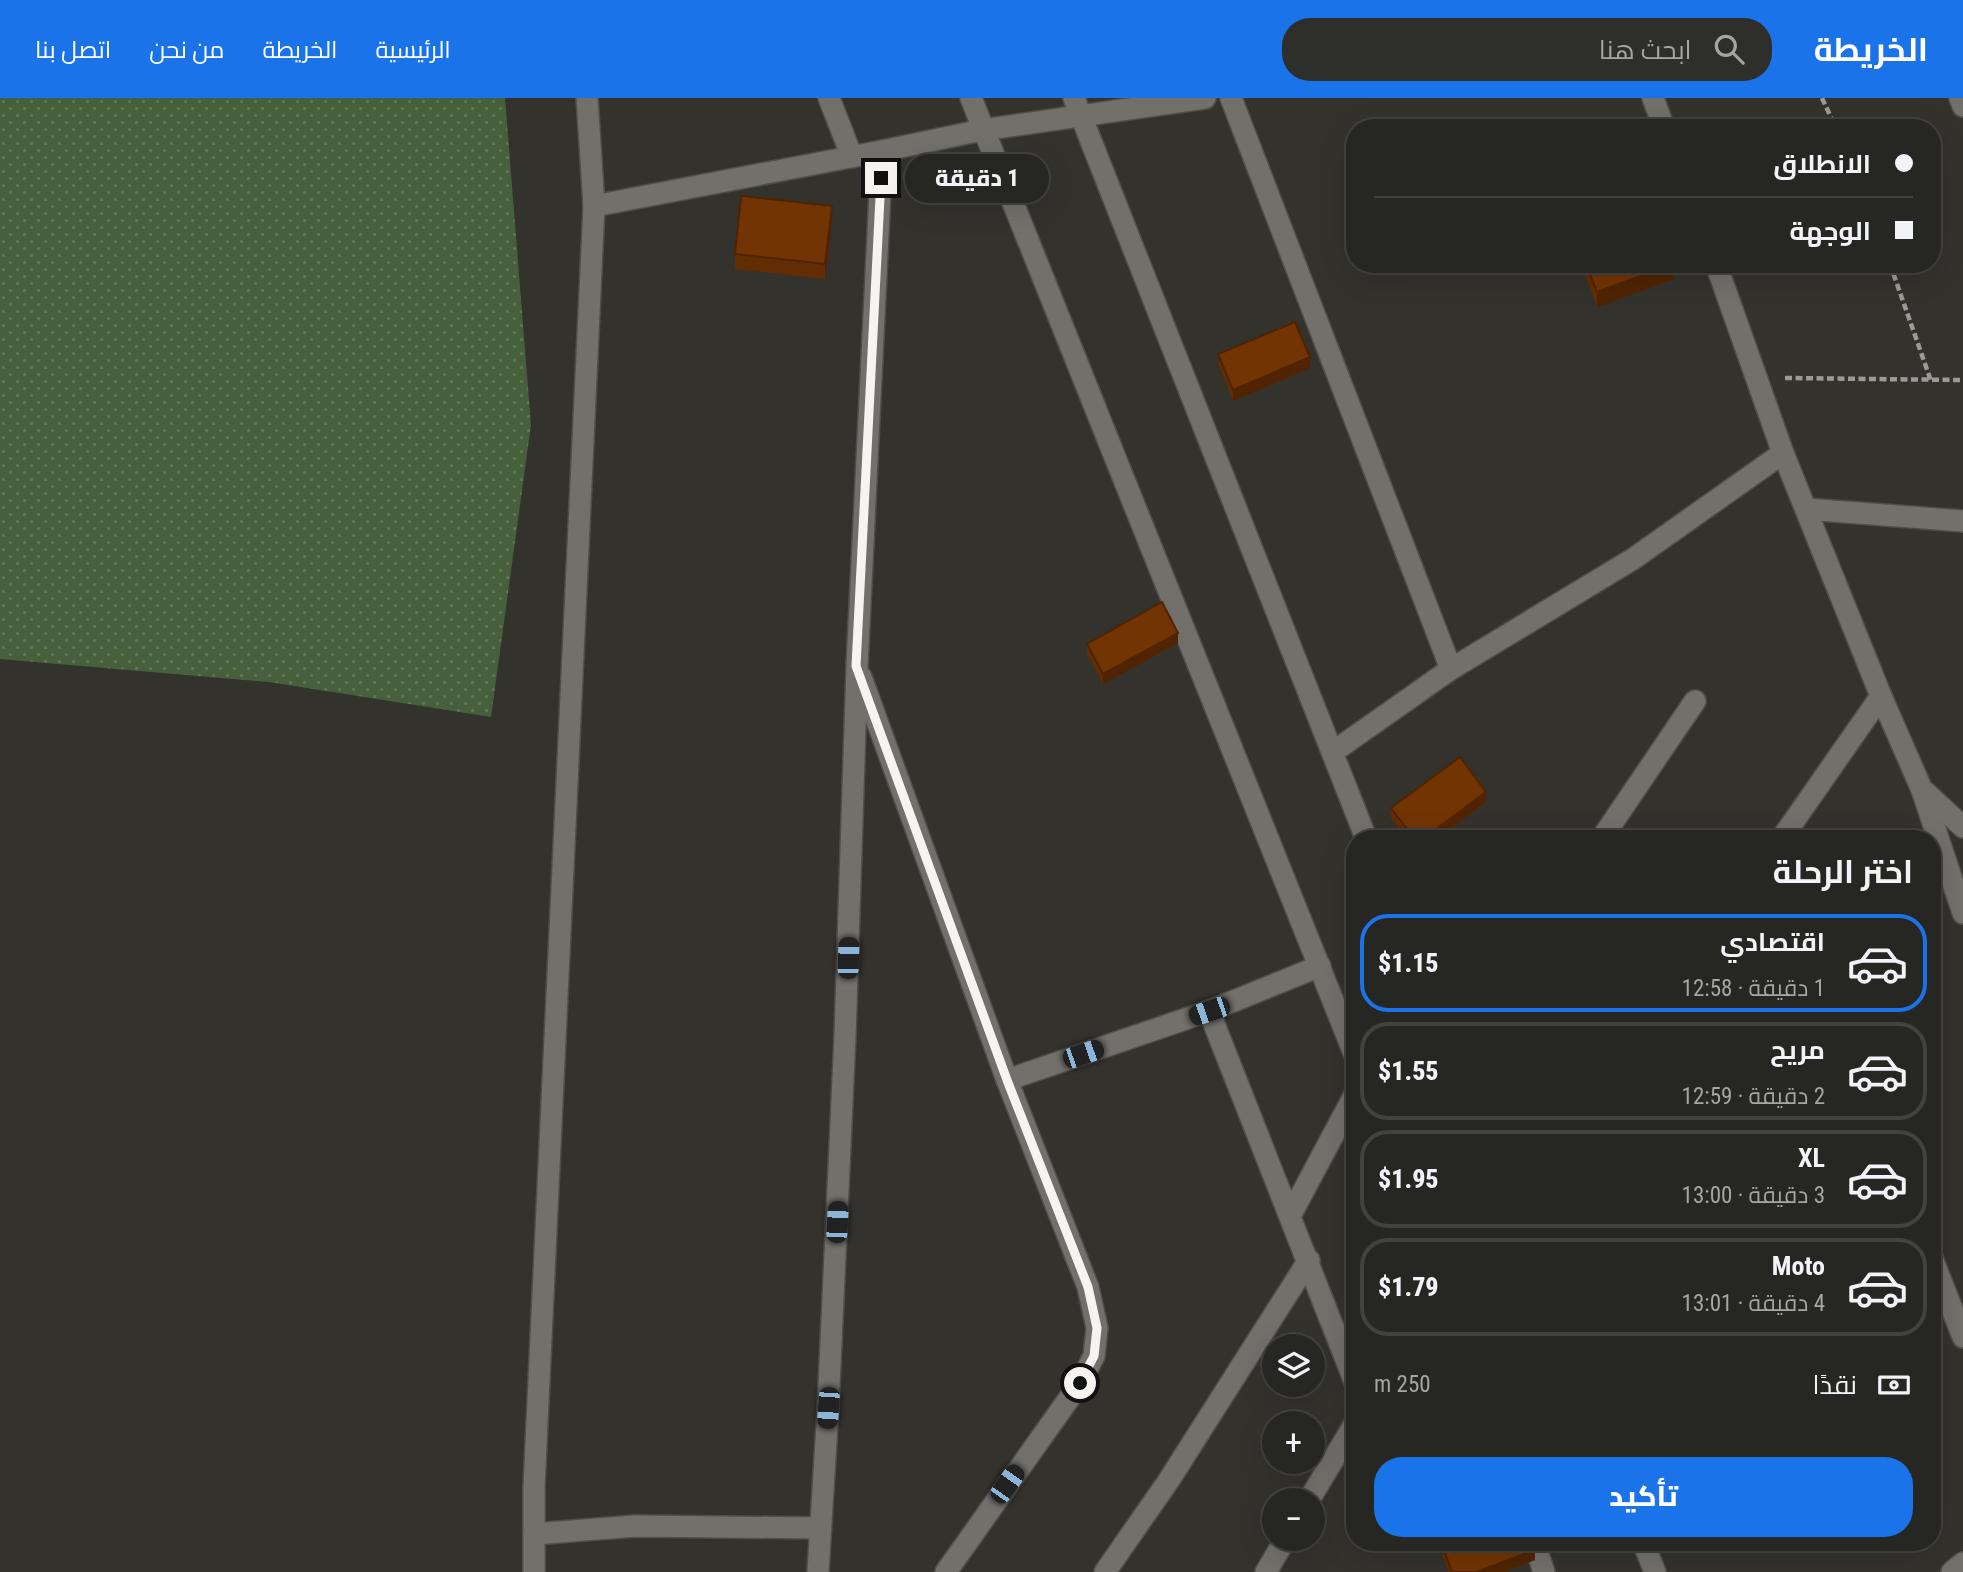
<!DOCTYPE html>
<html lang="ar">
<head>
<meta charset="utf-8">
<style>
	:root { --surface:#262622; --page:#2e2e2a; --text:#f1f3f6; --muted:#a4a5a5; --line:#424340; --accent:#1a73e8 }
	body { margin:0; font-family:"Roboto Condensed",Cairo,sans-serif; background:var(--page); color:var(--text); direction:rtl; height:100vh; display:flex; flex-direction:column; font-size:26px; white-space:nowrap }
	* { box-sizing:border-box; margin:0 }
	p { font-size:23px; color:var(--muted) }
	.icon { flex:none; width:38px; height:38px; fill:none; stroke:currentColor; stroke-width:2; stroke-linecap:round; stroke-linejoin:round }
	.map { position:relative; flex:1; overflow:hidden; direction:ltr }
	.panel { position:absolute; left:1346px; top:732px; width:595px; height:721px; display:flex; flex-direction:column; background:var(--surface); border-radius:28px; box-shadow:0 7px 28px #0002,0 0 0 2px var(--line); direction:rtl }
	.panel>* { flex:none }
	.banner { position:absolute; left:1346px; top:21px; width:595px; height:154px; border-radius:28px; box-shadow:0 7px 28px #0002,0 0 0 2px var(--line); direction:rtl; display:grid; align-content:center; height:154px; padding:0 28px; background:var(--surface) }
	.tools { position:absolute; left:1262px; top:1236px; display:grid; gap:14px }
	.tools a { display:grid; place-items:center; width:63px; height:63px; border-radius:50%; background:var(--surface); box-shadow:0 7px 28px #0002,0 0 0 2px var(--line); font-size:35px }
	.end { position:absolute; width:32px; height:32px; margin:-16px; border:9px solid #f5f4f1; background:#111; box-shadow:0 0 0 4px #111 }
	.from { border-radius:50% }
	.bubble { position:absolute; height:49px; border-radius:24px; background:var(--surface); box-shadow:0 7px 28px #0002,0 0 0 2px var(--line); font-size:23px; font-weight:800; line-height:49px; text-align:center; direction:rtl }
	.car { position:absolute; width:21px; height:42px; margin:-21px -10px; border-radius:9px; box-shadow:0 0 5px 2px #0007; background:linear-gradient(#222 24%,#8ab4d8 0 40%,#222 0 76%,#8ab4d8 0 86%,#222 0) }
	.banner b { display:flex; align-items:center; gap:24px; height:66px; font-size:26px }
	.banner b+b { border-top:2px solid var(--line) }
	.banner i { width:18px; height:18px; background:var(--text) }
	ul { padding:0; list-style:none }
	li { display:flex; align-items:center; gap:21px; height:98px; margin:0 14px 10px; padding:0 14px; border:4px solid var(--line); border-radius:28px }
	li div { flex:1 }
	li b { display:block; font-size:26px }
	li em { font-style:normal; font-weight:800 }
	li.current { border-color:var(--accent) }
	li>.icon { width:63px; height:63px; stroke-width:1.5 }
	h2 { padding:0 28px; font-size:32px; line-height:84px }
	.pay { display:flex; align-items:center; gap:18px; height:77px; padding:0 28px; font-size:26px }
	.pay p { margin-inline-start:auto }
	.action { display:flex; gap:14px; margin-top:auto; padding:14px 28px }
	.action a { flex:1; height:80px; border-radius:28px; background:var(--accent); color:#fff; font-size:28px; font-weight:800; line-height:80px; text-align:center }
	header { display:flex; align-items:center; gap:42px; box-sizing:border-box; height:98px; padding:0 35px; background:var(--accent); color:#fff }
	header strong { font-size:33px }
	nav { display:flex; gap:38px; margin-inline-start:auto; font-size:24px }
	.search { width:490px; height:63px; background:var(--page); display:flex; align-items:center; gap:18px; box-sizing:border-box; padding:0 24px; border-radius:28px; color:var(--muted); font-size:26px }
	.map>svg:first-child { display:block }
	.grass { fill:url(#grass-dots) }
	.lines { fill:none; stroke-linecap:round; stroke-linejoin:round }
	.minor-casing { stroke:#4f4e4a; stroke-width:24 }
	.path { stroke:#9b9a96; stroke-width:4.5; stroke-dasharray:7 3.5; stroke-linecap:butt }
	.minor { stroke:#71706b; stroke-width:21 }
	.wall { fill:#622d03 }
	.shaded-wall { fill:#502402 }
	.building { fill:#723403; stroke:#502402; stroke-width:2 }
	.route { stroke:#f5f4f1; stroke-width:9 }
</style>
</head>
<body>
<header>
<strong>الخريطة</strong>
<div class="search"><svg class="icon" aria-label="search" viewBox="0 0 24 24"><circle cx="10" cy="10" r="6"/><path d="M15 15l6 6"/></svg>ابحث هنا</div>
<nav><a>الرئيسية</a><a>الخريطة</a><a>من نحن</a><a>اتصل بنا</a></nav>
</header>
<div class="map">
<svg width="1963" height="1474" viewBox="0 0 1963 1474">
	<defs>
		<pattern id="grass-dots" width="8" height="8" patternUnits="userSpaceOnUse" patternTransform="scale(1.75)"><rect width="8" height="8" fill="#45603b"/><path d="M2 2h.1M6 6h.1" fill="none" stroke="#607758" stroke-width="1.8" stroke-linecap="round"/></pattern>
	</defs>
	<rect width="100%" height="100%" fill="#33322d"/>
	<polygon class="grass" points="0,0 505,0 531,327 491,619 269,584 0,561"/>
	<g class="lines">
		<defs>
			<g id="minor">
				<polyline points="829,0 852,59"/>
				<polyline points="971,0 1354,955"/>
				<polyline points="1074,0 1366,740"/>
				<polyline points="1231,0 1451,571 1633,461 1783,355"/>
				<polyline points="1653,0 1664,30"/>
				<polyline points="1960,0 1963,8"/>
				<polyline points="594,108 882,53 982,32 1205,0"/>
				<polyline points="1716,166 1783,355 1881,598 1922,692 1963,815"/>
				<polyline points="1806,411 1963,423"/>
				<polyline points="861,579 1007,982 1088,1189 1097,1230 1094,1258 1080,1285 946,1474"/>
				<polyline points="1333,654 1451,571"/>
				<polyline points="1924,693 1963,729"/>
				<polyline points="1602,740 1695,603"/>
				<polyline points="1782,740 1881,598"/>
				<polyline points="1209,913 1354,1282"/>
				<polyline points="1007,982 1209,913 1320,868"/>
				<polyline points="1290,1118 1354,998"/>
				<polyline points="1932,1160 1963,1239"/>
				<polyline points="1309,1402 1354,1327"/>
				<polyline points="534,1436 635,1428 820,1430"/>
				<polyline points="1534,1444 1544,1474"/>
				<polyline points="1643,1444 1655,1474"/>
				<polyline points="534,1474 534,1389 594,108 587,0"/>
				<polyline points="818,1474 828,1310 845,938 857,568 882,53"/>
				<polyline points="1105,1474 1169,1382 1309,1162"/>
				<polyline points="1266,1474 1286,1440"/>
				<polyline points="1952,1474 1963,1465"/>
			</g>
		</defs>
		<use href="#minor" class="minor-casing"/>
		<g class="path">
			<polyline points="1822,0 1836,30"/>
			<polyline points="1890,166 1931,283"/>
			<polyline points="1785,280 1963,282"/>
		</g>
		<use href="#minor" class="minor"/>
	</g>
	<g class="wall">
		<polygon points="832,123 825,181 735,171 735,156"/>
		<polygon points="1581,166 1674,166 1674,181 1597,209"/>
		<polygon points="1218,256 1310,270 1233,303 1218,266"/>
		<polygon points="1178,545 1103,586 1087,556 1087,546"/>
		<polygon points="1486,704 1438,740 1406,740 1391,720 1391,710"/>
		<polygon points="1443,1449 1535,1462 1503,1474 1448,1474 1443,1459"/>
	</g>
	<g class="shaded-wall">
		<polygon points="832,108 832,123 825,181 825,166"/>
		<polygon points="1674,166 1674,181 1597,209 1597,194"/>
		<polygon points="1310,259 1310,270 1233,303 1233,292"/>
		<polygon points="1178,535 1178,545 1103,586 1103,576"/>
		<polygon points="1486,694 1486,704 1438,740 1424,740"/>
		<polygon points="1535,1452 1535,1462 1503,1474 1476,1474"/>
	</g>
	<g class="building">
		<polygon points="741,98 832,108 825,166 735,156"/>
		<polygon points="1586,166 1673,166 1597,194"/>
		<polygon points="1295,224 1310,259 1233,292 1218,256"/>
		<polygon points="1162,504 1178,535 1103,576 1087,546"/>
		<polygon points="1460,659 1486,694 1424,740 1414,740 1391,710"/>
		<polygon points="1458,1444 1532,1444 1535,1452 1476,1474 1452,1474 1443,1449"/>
	</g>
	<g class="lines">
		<polyline class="route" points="881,80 856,568 1007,982 1088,1189 1097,1230 1094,1258 1080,1285"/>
	</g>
</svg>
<div class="tools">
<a><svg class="icon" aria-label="layers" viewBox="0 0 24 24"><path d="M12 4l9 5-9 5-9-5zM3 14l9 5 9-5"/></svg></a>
<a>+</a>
<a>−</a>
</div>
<i class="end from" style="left:1080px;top:1285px"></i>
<i class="end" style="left:881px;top:80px"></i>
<div class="bubble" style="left:905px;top:56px;width:144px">1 دقيقة</div>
<i class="car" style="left:848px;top:860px;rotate:2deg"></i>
<i class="car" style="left:1209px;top:913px;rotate:251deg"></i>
<i class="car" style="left:1083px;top:956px;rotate:71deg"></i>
<i class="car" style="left:837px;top:1124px;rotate:3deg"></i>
<i class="car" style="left:828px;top:1310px;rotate:184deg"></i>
<i class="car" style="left:1007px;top:1386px;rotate:35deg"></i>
<div class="banner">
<b><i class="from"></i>الانطلاق</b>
<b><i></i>الوجهة</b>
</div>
<section class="panel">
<h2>اختر الرحلة</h2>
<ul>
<li class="current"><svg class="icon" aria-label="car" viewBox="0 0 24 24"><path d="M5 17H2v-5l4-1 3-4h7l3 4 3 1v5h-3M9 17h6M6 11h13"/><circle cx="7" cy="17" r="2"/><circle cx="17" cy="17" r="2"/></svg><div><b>اقتصادي</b><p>1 دقيقة · 12:58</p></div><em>$1.15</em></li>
<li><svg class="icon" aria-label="car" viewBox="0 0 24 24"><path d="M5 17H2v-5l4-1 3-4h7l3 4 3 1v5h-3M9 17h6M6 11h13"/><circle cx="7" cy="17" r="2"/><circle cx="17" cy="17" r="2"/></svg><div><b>مريح</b><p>2 دقيقة · 12:59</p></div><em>$1.55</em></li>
<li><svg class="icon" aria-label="car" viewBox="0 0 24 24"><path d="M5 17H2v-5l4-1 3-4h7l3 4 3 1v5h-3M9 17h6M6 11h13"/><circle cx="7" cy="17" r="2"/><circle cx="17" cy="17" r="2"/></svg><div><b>XL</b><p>3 دقيقة · 13:00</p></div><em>$1.95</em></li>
<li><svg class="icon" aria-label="car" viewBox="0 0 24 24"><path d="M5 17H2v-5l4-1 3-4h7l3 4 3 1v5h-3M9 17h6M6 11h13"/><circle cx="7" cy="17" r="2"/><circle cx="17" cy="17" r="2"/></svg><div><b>Moto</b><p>4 دقيقة · 13:01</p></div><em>$1.79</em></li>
</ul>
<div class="pay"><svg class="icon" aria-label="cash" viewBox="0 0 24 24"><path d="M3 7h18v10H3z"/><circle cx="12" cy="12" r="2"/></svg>نقدًا<p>250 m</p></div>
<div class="action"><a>تأكيد</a></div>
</section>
</div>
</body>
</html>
